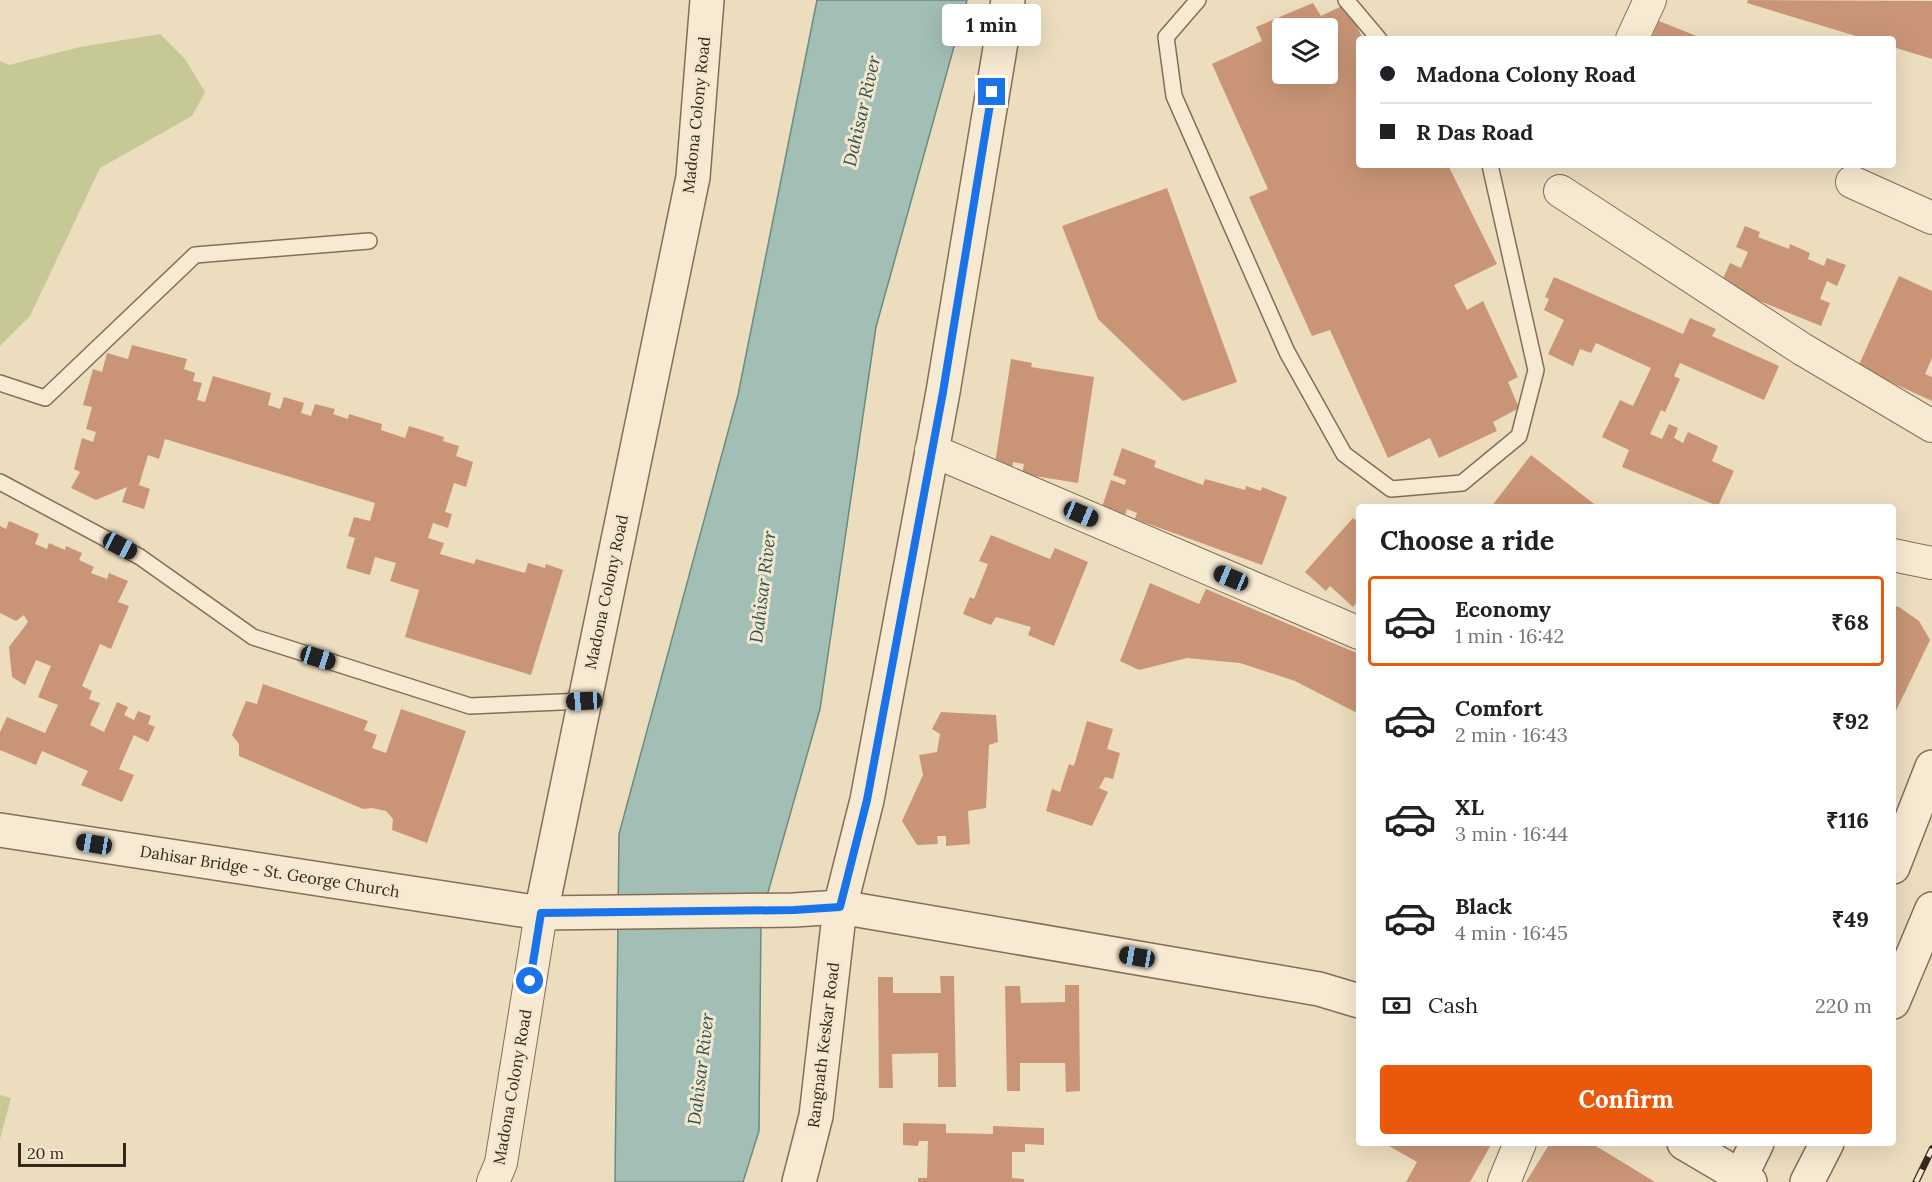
<!DOCTYPE html>
<html lang="en">
<head>
<meta charset="utf-8">
<style>
	:root { --surface:#fff; --page:#f6f6f6; --text:#202124; --muted:#757577; --line:#e0e0e0; --accent:#ea580c }
	body { margin:0; font-family:Lora,serif; background:var(--page); color:var(--text); height:100vh; display:flex; flex-direction:column; font-size:22px; white-space:nowrap }
	* { box-sizing:border-box; margin:0 }
	p { font-size:20px; color:var(--muted) }
	.icon { flex:none; width:33px; height:33px; fill:none; stroke:currentColor; stroke-width:2; stroke-linecap:round; stroke-linejoin:round }
	.map { position:relative; flex:1; overflow:hidden }
	.drawer { position:absolute; left:1356px; top:504px; width:540px; height:642px; display:flex; flex-direction:column; background:var(--surface); border-radius:6px; box-shadow:0 6px 24px #0002 }
	.drawer>* { flex:none }
	.hud { position:absolute; left:1356px; top:36px; width:540px; height:132px; border-radius:6px; box-shadow:0 6px 24px #0002; display:grid; align-content:center; height:132px; padding:0 24px; background:var(--surface) }
	.fabs { position:absolute; left:1272px; top:18px; display:grid; gap:12px }
	.fabs a { display:grid; place-items:center; width:66px; height:66px; border-radius:6px; background:var(--surface); box-shadow:0 6px 24px #0002; font-size:30px }
	.scale { position:absolute; left:18px; bottom:15px; width:108px; box-sizing:border-box; padding-left:6px; border:3px solid #34271c; border-top:0; font-size:16px; line-height:21px; white-space:nowrap; color:#34271c; -webkit-text-stroke:4px #f4e7cf; paint-order:stroke }
	.end { position:absolute; width:27px; height:27px; margin:-14px; border:8px solid #1a73e8; background:#fff; box-shadow:0 0 0 3px #fff }
	.from { border-radius:50% }
	.bubble { position:absolute; height:42px; border-radius:6px; background:var(--surface); box-shadow:0 6px 24px #0002; font-size:20px; font-weight:800; line-height:42px; text-align:center }
	.car { position:absolute; width:18px; height:36px; margin:-18px -9px; border-radius:8px; box-shadow:0 0 4px 2px #0007; background:linear-gradient(#222 24%,#8ab4d8 0 40%,#222 0 76%,#8ab4d8 0 86%,#222 0) }
	.hud b { display:flex; align-items:center; gap:21px; height:57px; font-size:22px }
	.hud b+b { border-top:2px solid var(--line) }
	.hud i { width:15px; height:15px; background:var(--text) }
	ul { padding:0; list-style:none }
	li { display:flex; align-items:center; gap:18px; height:90px; margin:0 12px 9px; padding:0 12px; border:3px solid transparent; border-radius:6px }
	li div { flex:1 }
	li b { display:block; font-size:22px }
	li em { font-style:normal; font-weight:800 }
	li.current { border-color:var(--accent) }
	li>.icon { width:54px; height:54px; stroke-width:1.5 }
	h2 { padding:0 24px; font-size:27px; line-height:72px }
	.pay { display:flex; align-items:center; gap:15px; height:66px; padding:0 24px; font-size:22px }
	.pay p { margin-inline-start:auto }
	.button { display:flex; gap:12px; margin-top:auto; padding:12px 24px }
	.button a { flex:1; height:69px; border-radius:6px; background:var(--accent); color:#fff; font-size:24px; font-weight:800; line-height:69px; text-align:center }
	.map>svg:first-child { display:block }
	.green { fill:#c6c994 }
	.water { fill:#a2beb5; stroke:#6a8b81; stroke-width:1.5 }
	.building { fill:#c99576; fill-rule:evenodd }
	.lines { fill:none; stroke-linecap:round; stroke-linejoin:round }
	.service-casing { stroke:#846e58; stroke-width:18 }
	.minor-casing { stroke:#846e58; stroke-width:34 }
	.tertiary-casing { stroke:#846e58; stroke-width:36 }
	.service { stroke:#f7ead2; stroke-width:15 }
	.minor { stroke:#f7ead2; stroke-width:32 }
	.tertiary { stroke:#f7ead2; stroke-width:33 }
	.rail-casing { stroke:#34271c; stroke-width:7 }
	.rail { stroke:#f4e7cf; stroke-width:4.5; stroke-dasharray:14; stroke-linecap:butt }
	.route { stroke:#1a73e8; stroke-width:8 }
	.labels { text-anchor:middle; stroke-width:6; stroke-linejoin:round; paint-order:stroke }
	.street-label { font-size:16px; fill:#34271c; stroke:#f4e7cf }
	.water-label { font-size:18px; font-style:italic; fill:#2c534f; stroke:#f4e7cf }
</style>
</head>
<body>
<div class="map">
<svg width="1932" height="1182" viewBox="0 0 1932 1182">
	<rect width="100%" height="100%" fill="#ecddbf"/>
	<g class="green">
		<polygon points="160,34 185,59 205,92 192,116 100,168 30,316 0,346 0,61 9,65 80,47"/>
		<polygon points="0,1095 11,1098 0,1139"/>
	</g>
	<polygon class="water" points="817,0 967,0 876,327 820,709 761,917 759,1131 743,1182 615,1182 619,834 738,395"/>
	<g class="building">
		<polygon points="1748,0 1932,1 1932,59 1893,47 1893,39 1866,39 1747,3"/>
		<path d="M1313,3L1321,16L1346,4L1363,39H1359V165H1448L1497,264L1454,285L1467,310L1483,301L1518,377L1508,382L1519,408L1493,422L1497,431L1439,458L1430,438L1388,458L1330,330L1312,336L1249,197L1268,189L1212,64L1262,41L1256,27ZM1282,28H1328V74H1282Z"/>
		<polygon points="1659,21 1704,39 1651,39"/>
		<polygon points="1167,188 1237,382 1183,401 1098,319 1062,226"/>
		<polygon points="1745,226 1760,232 1758,237 1789,249 1790,244 1810,253 1808,259 1824,266 1827,258 1846,265 1837,286 1827,281 1820,299 1830,303 1821,326 1720,285 1730,263 1741,268 1748,252 1736,247"/>
		<polygon points="1899,276 1932,291 1932,358 1925,374 1932,377 1932,401 1858,367"/>
		<polygon points="1554,277 1683,334 1690,318 1716,329 1712,336 1779,366 1764,400 1680,363 1674,376 1680,379 1665,412 1661,410 1650,434 1662,439 1669,424 1678,428 1674,438 1683,443 1688,432 1718,446 1712,461 1734,471 1718,506 1622,467 1629,450 1602,437 1620,400 1633,406 1651,368 1596,343 1591,353 1580,349 1573,366 1548,354 1564,320 1544,310 1549,299 1545,297"/>
		<polygon points="132,345 187,359 184,369 195,373 193,381 202,383 197,400 205,402 213,376 271,393 268,405 280,409 284,397 304,403 301,413 311,416 315,404 335,409 333,414 348,419 349,414 382,424 381,430 405,438 409,426 444,437 443,441 459,446 456,456 473,462 466,487 454,483 445,512 452,514 448,528 433,523 428,538 444,543 440,554 474,564 476,559 525,573 528,563 545,568 546,564 563,570 531,675 405,637 419,590 390,581 396,563 375,557 370,575 346,568 355,538 348,536 354,517 370,521 375,503 165,439 159,459 148,455 139,485 150,489 144,509 122,502 127,487 96,500 71,488 80,472 74,469 82,438 93,442 96,432 86,429 92,407 83,405 93,369 102,372 107,353 128,359"/>
		<polygon points="1011,359 1032,363 1031,367 1094,377 1078,483 1022,474 1024,464 1013,462 1012,472 994,470"/>
		<polygon points="1122,448 1156,461 1154,467 1203,485 1205,479 1245,490 1246,486 1261,491 1262,487 1287,497 1262,565 1135,519 1137,513 1127,509 1125,515 1102,507 1111,480 1125,485 1126,480 1113,475"/>
		<polygon points="1531,455 1598,507 1491,507"/>
		<polygon points="1353,518 1359,523 1359,600 1353,607 1330,586 1326,591 1305,572"/>
		<polygon points="9,521 39,534 35,544 47,549 49,543 65,550 66,546 82,553 79,560 94,567 91,573 107,579 109,573 128,581 118,602 129,606 111,649 100,644 82,686 92,691 89,699 100,703 90,725 104,732 117,702 128,707 124,715 134,720 138,711 151,716 148,724 155,727 148,742 134,735 119,769 134,775 122,802 81,785 88,771 42,751 36,765 0,750 0,732 7,717 45,733 58,705 38,697 51,666 36,660 25,685 12,677 9,647 28,622 24,615 16,621 0,613 0,526 6,529"/>
		<polygon points="991,535 1050,559 1055,548 1088,562 1054,646 1028,635 1031,627 996,617 991,625 963,614 970,597 974,599 988,564 979,561"/>
		<polygon points="1150,583 1199,604 1206,589 1359,654 1359,714 1295,681 1240,663 1187,658 1139,670 1120,661"/>
		<polygon points="1893,606 1899,607 1919,621 1930,640 1893,717"/>
		<polygon points="263,684 368,721 364,730 377,735 372,748 386,753 401,709 466,731 427,843 392,830 393,819 386,811 372,808 363,809 239,756 239,744 232,735 246,701 257,704"/>
		<polygon points="941,712 996,715 998,742 989,745 986,808 968,811 970,844 946,846 946,836 937,836 938,844 917,845 902,821 923,775 919,755 937,752 940,734 932,729"/>
		<polygon points="1087,721 1113,729 1107,749 1120,753 1113,779 1105,777 1099,788 1108,792 1092,826 1046,811 1052,789 1060,792 1069,764 1074,766"/>
		<polygon points="940,976 954,976 956,1087 938,1087 938,1053 892,1054 893,1088 879,1088 878,977 893,977 893,993 941,993"/>
		<polygon points="1065,985 1079,985 1080,1091 1066,1092 1065,1063 1020,1063 1020,1091 1007,1091 1005,986 1020,986 1021,1003 1065,1002"/>
		<polygon points="903,1123 946,1124 946,1133 993,1134 993,1126 1044,1128 1044,1145 1025,1144 1025,1152 1012,1152 1012,1178 1024,1179 1024,1182 918,1182 918,1178 927,1178 928,1141 919,1141 918,1146 903,1145"/>
		<polygon points="1384,1143 1492,1143 1470,1182 1406,1182 1417,1162"/>
		<polygon points="1550,1143 1591,1143 1655,1182 1526,1182"/>
	</g>
	<g class="lines">
		<defs>
			<g id="service">
				<polyline points="1198,0 1166,37 1174,96 1287,352 1344,454 1391,489 1462,483 1519,436 1536,370 1490,165"/>
				<polyline points="1346,0 1379,39"/>
				<polyline points="0,383 45,398 195,255 369,241"/>
				<polyline points="0,482 140,557 253,637 470,706 584,701"/>
			</g>
			<g id="minor">
				<polyline points="1632,39 1650,0"/>
				<polyline points="1852,182 1932,218"/>
				<polyline points="1560,191 1802,349 1932,426"/>
				<polyline points="931,450 1359,633"/>
				<polyline points="1893,555 1932,563"/>
				<polyline points="493,1182 501,1163 541,913"/>
				<polyline points="1504,1182 1520,1143"/>
			</g>
			<g id="tertiary">
				<polyline points="0,830 541,913 794,910 840,907 1319,989 1359,1001"/>
				<polyline points="1893,867 1932,767"/>
				<polyline points="541,913 693,177 707,0"/>
				<polyline points="1893,1002 1932,909"/>
				<polyline points="1684,1143 1750,1182"/>
				<polyline points="799,1182 816,1116 840,907 867,800 943,392 1008,0"/>
				<polyline points="1738,1182 1757,1143"/>
				<polyline points="1807,1182 1827,1143"/>
			</g>
		</defs>
		<use href="#service" class="service-casing"/>
		<use href="#minor" class="minor-casing"/>
		<use href="#tertiary" class="tertiary-casing"/>
		<use href="#service" class="service"/>
		<use href="#minor" class="minor"/>
		<use href="#tertiary" class="tertiary"/>
		<defs>
			<polyline id="rail" points="1916,1182 1932,1149"/>
		</defs>
		<use href="#rail" class="rail-casing"/>
		<use href="#rail" class="rail"/>
	</g>
	<g class="lines">
		<polyline class="route" points="530,981 541,913 794,910 840,907 867,800 943,392 992,92"/>
	</g>
	<g class="labels">
		<g class="street-label">
			<text transform="translate(696 115) rotate(-84)" y="6">Madona Colony Road</text>
			<text transform="translate(606 592) rotate(-78)" y="6">Madona Colony Road</text>
			<text transform="translate(270 871) rotate(9)" y="6">Dahisar Bridge - St. George Church</text>
			<text transform="translate(823 1045) rotate(-83)" y="6">Rangnath Keskar Road</text>
			<text transform="translate(512 1087) rotate(-80)" y="6">Madona Colony Road</text>
		</g>
		<g class="water-label">
			<text transform="translate(862 111) rotate(-77)" y="6">Dahisar River</text>
			<text transform="translate(763 587) rotate(-83)" y="6">Dahisar River</text>
			<text transform="translate(701 1069) rotate(-83)" y="6">Dahisar River</text>
		</g>
	</g>
</svg>
<div class="fabs">
<a><svg class="icon" aria-label="layers" viewBox="0 0 24 24"><path d="M12 4l9 5-9 5-9-5zM3 14l9 5 9-5"/></svg></a>
</div>
<div class="scale">20 m</div>
<i class="end from" style="left:530px;top:981px"></i>
<i class="end" style="left:992px;top:92px"></i>
<div class="bubble" style="left:942px;top:4px;width:99px">1 min</div>
<i class="car" style="left:1081px;top:514px;rotate:113deg"></i>
<i class="car" style="left:120px;top:546px;rotate:118deg"></i>
<i class="car" style="left:1231px;top:578px;rotate:293deg"></i>
<i class="car" style="left:318px;top:658px;rotate:107deg"></i>
<i class="car" style="left:584px;top:701px;rotate:267deg"></i>
<i class="car" style="left:94px;top:844px;rotate:279deg"></i>
<i class="car" style="left:1137px;top:957px;rotate:280deg"></i>
<div class="hud">
<b><i class="from"></i>Madona Colony Road</b>
<b><i></i>R Das Road</b>
</div>
<section class="drawer">
<h2>Choose a ride</h2>
<ul>
<li class="current"><svg class="icon" aria-label="car" viewBox="0 0 24 24"><path d="M5 17H2v-5l4-1 3-4h7l3 4 3 1v5h-3M9 17h6M6 11h13"/><circle cx="7" cy="17" r="2"/><circle cx="17" cy="17" r="2"/></svg><div><b>Economy</b><p>1 min · 16:42</p></div><em>₹68</em></li>
<li><svg class="icon" aria-label="car" viewBox="0 0 24 24"><path d="M5 17H2v-5l4-1 3-4h7l3 4 3 1v5h-3M9 17h6M6 11h13"/><circle cx="7" cy="17" r="2"/><circle cx="17" cy="17" r="2"/></svg><div><b>Comfort</b><p>2 min · 16:43</p></div><em>₹92</em></li>
<li><svg class="icon" aria-label="car" viewBox="0 0 24 24"><path d="M5 17H2v-5l4-1 3-4h7l3 4 3 1v5h-3M9 17h6M6 11h13"/><circle cx="7" cy="17" r="2"/><circle cx="17" cy="17" r="2"/></svg><div><b>XL</b><p>3 min · 16:44</p></div><em>₹116</em></li>
<li><svg class="icon" aria-label="car" viewBox="0 0 24 24"><path d="M5 17H2v-5l4-1 3-4h7l3 4 3 1v5h-3M9 17h6M6 11h13"/><circle cx="7" cy="17" r="2"/><circle cx="17" cy="17" r="2"/></svg><div><b>Black</b><p>4 min · 16:45</p></div><em>₹49</em></li>
</ul>
<div class="pay"><svg class="icon" aria-label="cash" viewBox="0 0 24 24"><path d="M3 7h18v10H3z"/><circle cx="12" cy="12" r="2"/></svg>Cash<p>220 m</p></div>
<div class="button"><a>Confirm</a></div>
</section>
</div>
</body>
</html>
